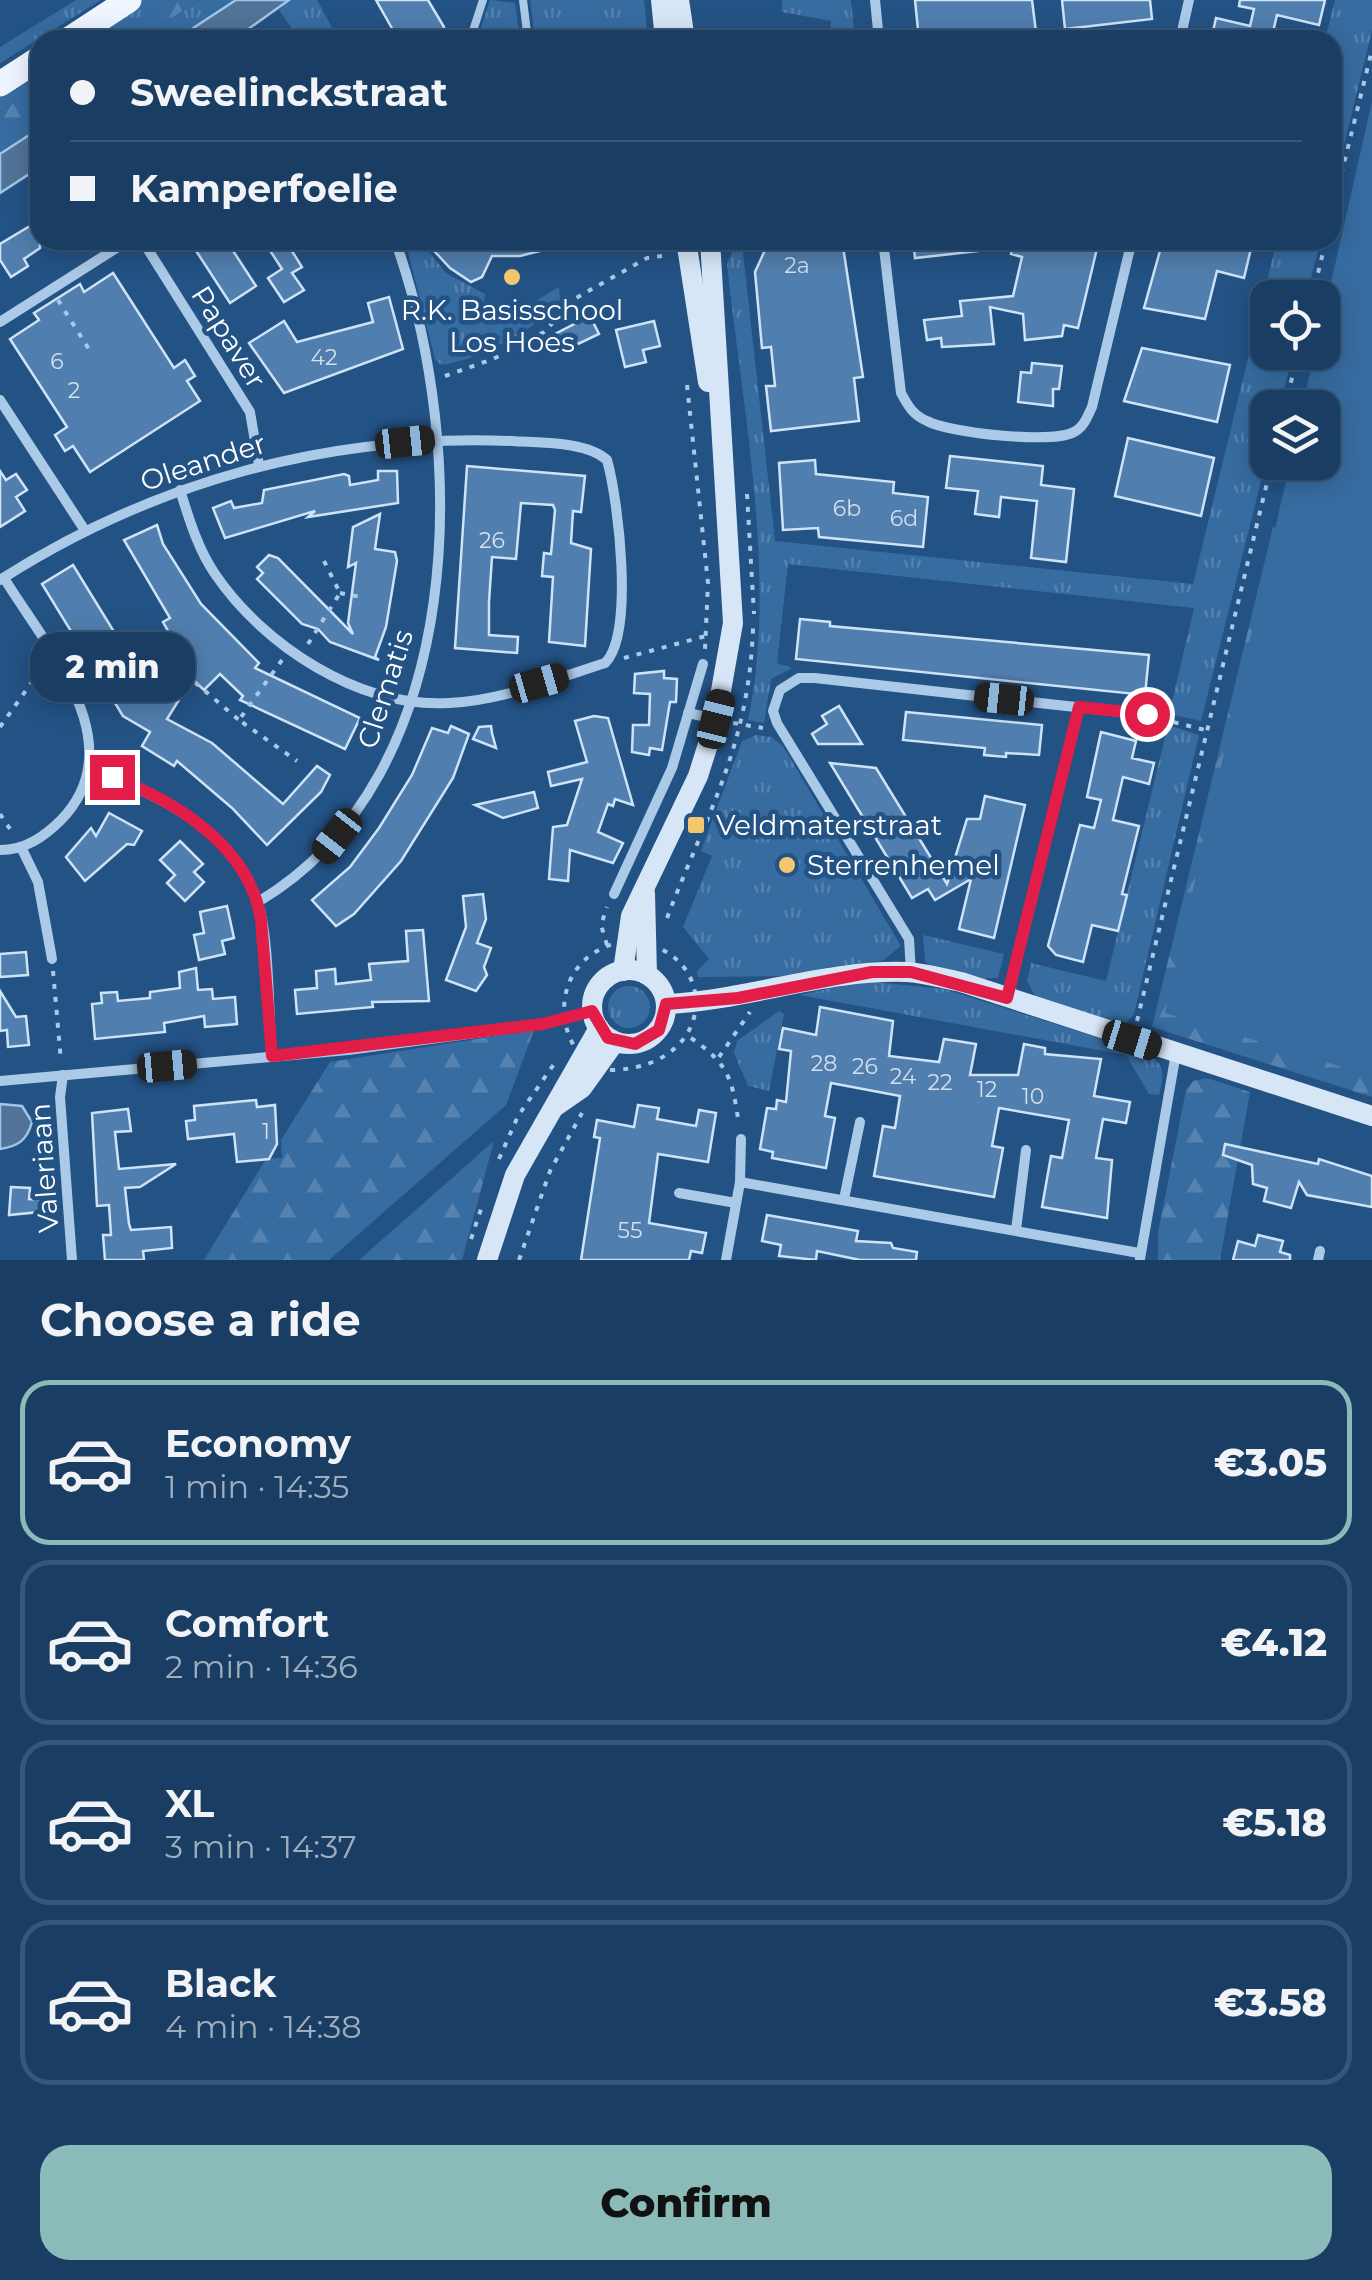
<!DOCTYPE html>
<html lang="en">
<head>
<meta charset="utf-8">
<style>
	:root { --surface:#1a3e63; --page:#27496c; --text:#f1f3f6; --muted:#9faebe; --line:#385778; --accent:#8bbbb9 }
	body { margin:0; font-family:Montserrat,sans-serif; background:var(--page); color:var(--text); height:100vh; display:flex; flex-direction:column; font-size:38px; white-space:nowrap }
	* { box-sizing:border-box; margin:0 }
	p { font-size:32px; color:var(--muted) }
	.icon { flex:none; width:55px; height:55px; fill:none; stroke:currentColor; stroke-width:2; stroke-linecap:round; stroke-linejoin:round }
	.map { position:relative; height:1260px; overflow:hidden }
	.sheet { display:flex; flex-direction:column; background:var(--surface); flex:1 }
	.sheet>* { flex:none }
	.top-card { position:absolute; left:30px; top:30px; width:1312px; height:220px; border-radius:30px; box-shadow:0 5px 25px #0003,0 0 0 2px var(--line); display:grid; align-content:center; height:220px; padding:0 40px; background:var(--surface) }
	.fabs { position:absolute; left:1250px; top:280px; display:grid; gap:20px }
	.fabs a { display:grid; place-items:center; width:90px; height:90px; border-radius:20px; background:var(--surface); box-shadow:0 5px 25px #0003,0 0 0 2px var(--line); font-size:50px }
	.end { position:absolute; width:45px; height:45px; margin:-22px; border:12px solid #e11d48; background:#fff; box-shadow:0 0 0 5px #fff }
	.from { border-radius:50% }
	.bubble { position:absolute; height:70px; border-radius:30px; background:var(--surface); box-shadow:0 5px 25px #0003,0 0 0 2px var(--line); font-size:32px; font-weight:800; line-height:70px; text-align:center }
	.car { position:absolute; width:30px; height:60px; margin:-30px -15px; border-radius:12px; box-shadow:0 0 8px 2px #0007; background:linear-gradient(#222 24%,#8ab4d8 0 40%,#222 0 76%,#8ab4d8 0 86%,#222 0) }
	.top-card b { display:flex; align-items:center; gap:35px; height:95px; font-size:38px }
	.top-card b+b { border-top:2px solid var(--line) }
	.top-card i { width:25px; height:25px; background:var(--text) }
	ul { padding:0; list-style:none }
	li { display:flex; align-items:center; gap:30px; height:165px; margin:0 20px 15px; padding:0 20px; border:5px solid var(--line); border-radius:30px }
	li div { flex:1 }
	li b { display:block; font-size:38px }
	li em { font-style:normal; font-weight:800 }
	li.selected { border-color:var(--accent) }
	li>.icon { width:90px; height:90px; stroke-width:1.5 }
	h2 { padding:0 40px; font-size:45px; line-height:120px }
	.primary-button { display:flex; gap:20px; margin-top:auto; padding:20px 40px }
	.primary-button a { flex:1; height:115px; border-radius:30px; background:var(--accent); color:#111; font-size:40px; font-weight:800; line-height:115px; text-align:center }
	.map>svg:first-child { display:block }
	.grass { fill:url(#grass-tufts) }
	.forest { fill:url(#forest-firs) }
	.pitch { fill:#376ca1 }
	.water { fill:#517397; stroke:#9fc5ea; stroke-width:2.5 }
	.building { fill:#507eae; stroke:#cfe3f7; stroke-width:2.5 }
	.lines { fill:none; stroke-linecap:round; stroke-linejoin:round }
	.path { stroke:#abcae8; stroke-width:4; stroke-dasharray:5 8; stroke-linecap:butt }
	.lane { stroke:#abcae8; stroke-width:8 }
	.street { stroke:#abcae8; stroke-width:10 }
	.secondary { stroke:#d6e6f7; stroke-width:20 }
	.primary { stroke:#eef5fe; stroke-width:25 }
	.route { stroke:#e11d48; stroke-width:12 }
	.poi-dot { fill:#f4c76e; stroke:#235284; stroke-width:4 }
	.labels { text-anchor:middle; stroke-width:9; stroke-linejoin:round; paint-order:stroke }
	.number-label { font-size:22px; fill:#d3dfeb }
	.poi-label { font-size:28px; fill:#fff; stroke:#235284; text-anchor:start }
	.street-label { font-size:28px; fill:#fff; stroke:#235284 }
</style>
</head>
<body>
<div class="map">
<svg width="1372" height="1260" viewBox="0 0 1372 1260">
	<defs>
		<pattern id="grass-tufts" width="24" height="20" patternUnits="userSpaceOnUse" patternTransform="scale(2.5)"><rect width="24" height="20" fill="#376ca1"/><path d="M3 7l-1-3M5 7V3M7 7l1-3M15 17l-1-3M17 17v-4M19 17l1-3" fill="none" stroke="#5582af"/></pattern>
		<pattern id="forest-firs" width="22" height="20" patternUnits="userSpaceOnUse" patternTransform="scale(2.5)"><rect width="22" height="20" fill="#376ca1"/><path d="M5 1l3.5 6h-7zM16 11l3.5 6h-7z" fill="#5582af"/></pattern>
	</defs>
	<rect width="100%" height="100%" fill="#235284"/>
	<g class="grass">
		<polygon points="76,0 101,0 0,63 0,47"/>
		<polygon points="142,0 171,0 110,40 81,40"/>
		<polygon points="199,0 236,0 175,40 138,40"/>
		<polygon points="289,0 317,0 339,40 300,40 279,10"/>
		<polygon points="490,0 515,3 520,40 477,40"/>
		<polygon points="530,0 644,0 648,40 535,40"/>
		<polygon points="782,0 851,0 855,40 830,40 831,21 782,12"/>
		<polygon points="1335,0 1372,0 1372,30 1333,191 1332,40 1325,40"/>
		<polygon points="40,67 40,86 0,112 0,93"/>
		<polygon points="40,105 40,128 0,154 0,132"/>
		<path d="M405,240H420L446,273L485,294L484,307L519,311L559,287L560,299C536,331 481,359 441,365L435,359Z"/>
		<path d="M738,240H748L742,244L775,541L1193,584L1277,240H1321L1306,297L1268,298V352L1293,353L1280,407L1268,408L1267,457L1201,721L1156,711V705L1171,706L1194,608L788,564L777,663L792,668L771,679L764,723L748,720C778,581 742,405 727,264Z"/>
		<polygon points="1168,725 1199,735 1134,1014 1124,1026 1036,998 1027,981 1031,963 1106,981"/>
		<polygon points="756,735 771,737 783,746 901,946 882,961 829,967 799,976 698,977 697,971 709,959 683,927 712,856 701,851 742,741"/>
		<polygon points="923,935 1004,954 998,978 987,978 984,983 931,967 925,961"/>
		<path d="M864,981L944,989L1147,1053C1166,1065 1164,1074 1159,1095L1149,1094L1126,1055L799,995Z"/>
		<circle cx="629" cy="1007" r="21"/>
		<polygon points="779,1011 784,1014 769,1091 748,1086 734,1053 737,1041"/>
	</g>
	<g class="forest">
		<polygon points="171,0 199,0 138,40 110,40"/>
		<polygon points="40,86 40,105 0,132 0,112"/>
		<polygon points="1273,527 1372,548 1372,1097 1152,1027"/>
		<polygon points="534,1030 506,1105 329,1260 204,1260 266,1159 282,1158 281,1140 330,1062"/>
		<polygon points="1207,1078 1250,1092 1220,1260 1158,1260 1158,1233 1186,1090 1193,1081"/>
		<polygon points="494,1141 462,1260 359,1260"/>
	</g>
	<polygon class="pitch" points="1372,101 1372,1076 1165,1013 1290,463 1322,462 1322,408 1302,407 1315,353 1322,352 1323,318"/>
	<g class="water">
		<polygon points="236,0 289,0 233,40 175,40"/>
		<polygon points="40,128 40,167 0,193 0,154"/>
		<path d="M0,1104L22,1106L32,1122C27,1140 19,1146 0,1149Z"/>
	</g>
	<g class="building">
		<polygon points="376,0 428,0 444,27 440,40 391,40 394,32"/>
		<polygon points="915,0 1032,0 1036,32 919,40"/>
		<polygon points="1062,0 1150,0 1152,19 1065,29"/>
		<polygon points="1240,0 1325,0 1319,25 1277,15 1273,32 1282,34 1281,40 1211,40 1216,18 1250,26 1254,9 1239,6"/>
		<polygon points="40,220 40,248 24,259 28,266 11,277 0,260 0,244"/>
		<polygon points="189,240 226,240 256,286 230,303"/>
		<polygon points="285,240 302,267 292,273 304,290 284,302 268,278 282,269 269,249"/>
		<polygon points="424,240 560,240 560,246 520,256 492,256 482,277 471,282 450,268"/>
		<polygon points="783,240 842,240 863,377 854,378 859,421 771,431 766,386 775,386 771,347 762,348 755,272 765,250"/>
		<polygon points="913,240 978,240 979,251 915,258"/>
		<polygon points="1015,240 1099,240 1078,328 1064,325 1062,336 1025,340 1023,314 990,307 994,344 942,347 941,338 927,340 924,320 962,316 960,301 1013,296 1022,257 1011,254"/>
		<polygon points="1163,240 1253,240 1244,278 1217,271 1205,319 1144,308"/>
		<polygon points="113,273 174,368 185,360 195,376 187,381 200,401 90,472 73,446 65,451 55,435 67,427 10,339 39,320 34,313 80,284 84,292"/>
		<polygon points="389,297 403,349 284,393 249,343 284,321 297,342 373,322 368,303"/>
		<polygon points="590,316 599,334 557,354 549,337"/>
		<polygon points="654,321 660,346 643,350 646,362 625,367 616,330"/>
		<polygon points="1142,348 1230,365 1217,422 1124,401"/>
		<polygon points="1032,363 1062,366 1059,389 1053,389 1053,406 1018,402 1021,372 1031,373"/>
		<polygon points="1128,438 1214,458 1201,516 1115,496"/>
		<polygon points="950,456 1043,466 1041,485 1074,489 1066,562 1031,558 1037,501 1001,497 999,517 975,514 978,491 946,488"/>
		<polygon points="815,460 816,474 894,482 893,493 928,497 923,547 819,537 818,528 783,530 779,463"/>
		<polygon points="467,466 585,476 581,512 573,511 571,543 591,549 585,646 549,642 553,577 542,576 544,553 551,554 555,510 553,505 521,503 516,559 492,557 489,602 489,635 518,637 517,653 455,648"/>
		<polygon points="0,471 6,480 16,474 27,490 16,497 25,511 0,527"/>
		<polygon points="378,471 397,471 398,503 308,517 315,511 225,538 213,508 231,501 234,508 262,503 264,490 344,474 349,476 350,485 378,480"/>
		<polygon points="380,514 375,549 395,552 397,561 386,627 375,657 379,660 330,642 318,629 302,624 257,579 263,573 257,567 269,555 278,558 353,634 348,623 356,563 348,567 353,527"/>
		<polygon points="157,525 163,544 201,604 259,663 255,668 360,718 345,749 240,700 243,696 220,674 204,690 192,679 167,719 212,743 283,804 317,766 330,775 321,792 267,845 232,808 177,761 174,766 142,746 150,732 123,716 42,584 73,565 151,692 180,670 171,662 180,652 163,622 170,618 124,540"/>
		<polygon points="800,619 830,622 830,626 1149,655 1145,695 796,659"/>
		<polygon points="664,671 664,678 677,679 676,702 670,702 662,750 650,748 649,755 632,752 633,725 649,725 650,694 634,693 635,674"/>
		<polygon points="839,706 862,744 818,744 812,734 827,724 822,716"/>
		<polygon points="906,712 1042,725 1039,755 1006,753 1006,757 984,755 985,748 903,740"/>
		<polygon points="594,716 608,718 633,805 615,799 613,806 608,804 598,832 623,843 613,863 570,850 568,881 549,879 553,827 567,825 582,779 551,786 548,772 587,762 575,721"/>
		<polygon points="451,726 469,734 453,778 401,861 354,914 336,926 312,900 350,867 379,828 412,775 432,728 448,733"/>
		<polygon points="491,726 492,733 496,748 473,739 479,727"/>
		<polygon points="1101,732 1136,741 1132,758 1154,763 1149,784 1123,777 1113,820 1139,826 1122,894 1127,895 1118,931 1092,925 1083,962 1056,955 1048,946 1080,825 1094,828 1101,800 1087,797"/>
		<polygon points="830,763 876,768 947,884 967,819 980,819 985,796 1025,805 994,938 959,929 971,879 935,900 928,889 912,898"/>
		<polygon points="534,792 538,808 503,818 475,805"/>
		<polygon points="109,813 142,831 134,845 127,844 85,881 66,857 91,828 96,836"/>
		<polygon points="180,841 203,864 194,872 204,882 185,901 167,883 175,875 160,860"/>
		<polygon points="483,894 486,919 477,943 491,948 484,967 487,975 476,991 446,980 466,927 463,896"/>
		<polygon points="227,906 234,938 222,941 225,954 199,960 194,935 204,933 200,912"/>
		<polygon points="423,930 429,1001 372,1002 373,1007 297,1014 295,990 317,988 316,971 335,969 336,984 371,980 369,964 408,961 406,931"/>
		<polygon points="26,952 28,975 0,977 0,954"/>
		<polygon points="196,968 198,990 212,989 213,999 235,997 237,1024 205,1027 204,1016 164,1023 165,1032 95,1039 92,1004 102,1003 101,993 117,992 118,1001 150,998 150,992 180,988 179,972"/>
		<polygon points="0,991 16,1017 26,1016 29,1045 8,1047 7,1030 0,1031"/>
		<polygon points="820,1007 893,1021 889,1056 939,1062 944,1039 976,1044 970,1075 1018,1075 1024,1044 1045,1048 1045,1054 1101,1059 1094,1096 1130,1102 1126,1123 1103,1119 1096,1158 1112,1160 1107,1218 1042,1207 1051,1156 1062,1158 1069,1120 999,1108 992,1146 1003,1148 994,1197 874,1176 883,1126 895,1128 900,1096 831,1083 825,1116 835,1118 826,1168 772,1158 773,1152 760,1149 767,1108 776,1109 777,1100 786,1102 791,1051 779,1049 783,1028 816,1035"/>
		<polygon points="256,1100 257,1107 275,1105 277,1144 269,1159 237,1162 234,1134 188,1139 186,1121 195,1120 194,1106"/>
		<polygon points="638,1105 659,1108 657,1119 696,1126 699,1110 716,1113 708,1162 658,1154 649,1223 706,1233 702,1253 691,1251 689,1260 581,1260 600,1138 594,1137 597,1120 634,1127"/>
		<polygon points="128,1109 131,1131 115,1132 119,1169 176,1164 140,1187 125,1188 129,1224 131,1230 171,1227 172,1248 143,1251 144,1260 105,1260 103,1235 111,1235 109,1205 97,1206 92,1113"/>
		<polygon points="1225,1144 1318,1164 1319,1159 1372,1176 1372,1207 1307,1195 1299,1182 1291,1208 1264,1201 1267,1188 1253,1184 1252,1165 1223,1155"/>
		<polygon points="11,1187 30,1188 29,1199 59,1201 59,1210 9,1215"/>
		<polygon points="767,1215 858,1231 856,1241 891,1243 893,1248 917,1252 916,1260 860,1260 817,1251 816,1260 779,1256 781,1245 762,1241"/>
		<polygon points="1258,1235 1283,1241 1280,1252 1290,1255 1290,1260 1233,1260 1238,1241 1255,1246"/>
	</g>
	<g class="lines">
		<g class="path">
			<polyline points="1332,212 1372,50"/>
			<polyline points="1312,298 1326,240"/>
			<polyline points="58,300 90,351"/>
			<polyline points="445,376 493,359 544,332 576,298 647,258 669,255"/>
			<polyline points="687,385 708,583 705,649"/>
			<polyline points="1285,408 1298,352"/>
			<polyline points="747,494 754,614"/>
			<polyline points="340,593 361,597"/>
			<polyline points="308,644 340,593 323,559"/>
			<polyline points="624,658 706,636"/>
			<polyline points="282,660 239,720 297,761"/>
			<polyline points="185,674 239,720"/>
			<polyline points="1161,719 1205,730"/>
			<polyline points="733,723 763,728"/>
			<polyline points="0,727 44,665"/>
			<polyline points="0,814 14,835"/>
			<path d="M667,918C707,813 749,746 753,628"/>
			<path d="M625,941C720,943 723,1066 613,1070C558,1072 534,958 625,941Z"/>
			<polyline points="607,945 601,925 607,907"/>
			<polyline points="53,971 61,1061"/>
			<polyline points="1137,1021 1272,462"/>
			<path d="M691,1038C730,1065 732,1079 739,1125"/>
			<polyline points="719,1057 750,1012"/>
			<polyline points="499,1159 518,1116 554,1064"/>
			<polyline points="471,1239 482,1206"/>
			<polyline points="519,1260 550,1171 582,1113"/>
		</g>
		<g class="lane">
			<polyline points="523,0 528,40"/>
			<polyline points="470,40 483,0"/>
		</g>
		<g class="street">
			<polyline points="875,0 879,40"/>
			<polyline points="1180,40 1189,0"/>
			<polyline points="142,240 250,412 259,465"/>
			<path d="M883,240L901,393C908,406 913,415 927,421C949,433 1052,444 1074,432C1084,427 1087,417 1092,407L1132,240"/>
			<polyline points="0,322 129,240"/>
			<polyline points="0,400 84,529"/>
			<path d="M0,580C153,482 329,433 512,441C539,443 586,441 607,460C618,498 635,635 605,663C555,679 501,701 449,703C359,708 264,646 215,574C198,549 189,519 180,490"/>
			<polyline points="688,713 716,719"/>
			<path d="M90,768C155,794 235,829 258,903C270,941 268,1013 272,1055"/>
			<polyline points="21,847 38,882 52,959"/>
			<path d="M0,850C25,850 44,837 61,820C135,744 46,647 4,578"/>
			<polyline points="614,894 672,768 703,664"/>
			<path d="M258,902C470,776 469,447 395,240"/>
			<polyline points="911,972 909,939 777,723 773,711 780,690 799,678 815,678 1147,715"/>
			<polyline points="1008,997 1079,707"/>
			<polyline points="63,1075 60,1097 72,1260"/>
			<polyline points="0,1081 348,1050 543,1024 592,1011"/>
			<polyline points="740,1182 1139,1253"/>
			<polyline points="679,1193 736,1203"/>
			<polyline points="844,1199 860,1122"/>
			<polyline points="1016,1230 1026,1150"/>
			<polyline points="1140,1259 1176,1053"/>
			<polyline points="726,1260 740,1182 741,1139"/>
			<polyline points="1318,1260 1320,1251"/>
		</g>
		<g class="secondary">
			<polyline points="661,0 665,40"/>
			<polyline points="679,0 685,40"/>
			<polyline points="686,240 708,382"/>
			<polyline points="645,893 647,975"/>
			<circle cx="629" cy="1007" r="37"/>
			<polyline points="623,971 631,916 698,776 716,719 733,623 710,240"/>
			<path d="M667,1004C747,1000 827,969 907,972C925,973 944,979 961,982L1372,1116"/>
			<polyline points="556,1106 582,1088 615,1042"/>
			<polyline points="487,1260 515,1175 599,1028"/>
		</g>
		<g class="primary">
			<polyline points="68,40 129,0"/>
			<polyline points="0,84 40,58"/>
		</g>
	</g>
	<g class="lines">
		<path class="route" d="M112,777C176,801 250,847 261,920L272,1056L543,1024L592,1011L608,1038L635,1044L659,1030L666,1004L738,998L872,972H911L1007,998L1079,707L1147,714"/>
	</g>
	<g class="poi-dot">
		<circle cx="512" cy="277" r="10"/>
		<rect x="686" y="815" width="20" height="20" rx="5"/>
		<circle cx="787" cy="865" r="10"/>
	</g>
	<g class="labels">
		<g class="number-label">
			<text x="797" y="273">2a</text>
			<text x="324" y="365">42</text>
			<text x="57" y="369">6</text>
			<text x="74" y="398">2</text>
			<text x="847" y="516">6b</text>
			<text x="904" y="526">6d</text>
			<text x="492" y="548">26</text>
			<text x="824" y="1071">28</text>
			<text x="865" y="1074">26</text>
			<text x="903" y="1084">24</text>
			<text x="940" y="1090">22</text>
			<text x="987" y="1097">12</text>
			<text x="1033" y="1104">10</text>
			<text x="266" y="1139">1</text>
			<text x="630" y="1238">55</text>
		</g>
		<g class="poi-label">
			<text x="512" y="320" text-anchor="middle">R.K. Basisschool<tspan x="512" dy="32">Los Hoes</tspan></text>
			<text x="716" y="835">Veldmaterstraat</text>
			<text x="807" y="875">Sterrenhemel</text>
		</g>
		<g class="street-label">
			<text transform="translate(229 337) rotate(58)" y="10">Papaver</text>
			<text transform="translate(203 462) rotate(-18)" y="10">Oleander</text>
			<text transform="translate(385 689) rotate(-72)" y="10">Clematis</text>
			<text transform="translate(44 1168) rotate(-94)" y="10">Valeriaan</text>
		</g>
	</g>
</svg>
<div class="fabs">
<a><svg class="icon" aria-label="locate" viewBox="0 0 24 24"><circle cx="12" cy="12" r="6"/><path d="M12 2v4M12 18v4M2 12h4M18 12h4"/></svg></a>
<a><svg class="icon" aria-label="layers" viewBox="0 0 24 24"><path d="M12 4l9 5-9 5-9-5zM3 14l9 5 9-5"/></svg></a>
</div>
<i class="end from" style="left:1147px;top:714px"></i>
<i class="end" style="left:112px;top:777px"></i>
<div class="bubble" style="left:30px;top:632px;width:165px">2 min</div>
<i class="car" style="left:405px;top:442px;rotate:84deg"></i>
<i class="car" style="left:539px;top:683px;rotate:74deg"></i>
<i class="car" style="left:1004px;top:699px;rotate:276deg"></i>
<i class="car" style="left:716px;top:719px;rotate:14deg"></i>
<i class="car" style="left:337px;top:836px;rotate:218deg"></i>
<i class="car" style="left:1132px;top:1040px;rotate:107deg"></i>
<i class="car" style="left:167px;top:1066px;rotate:85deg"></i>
<div class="top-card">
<b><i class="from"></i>Sweelinckstraat</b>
<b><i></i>Kamperfoelie</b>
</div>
</div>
<section class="sheet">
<h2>Choose a ride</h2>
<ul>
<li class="selected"><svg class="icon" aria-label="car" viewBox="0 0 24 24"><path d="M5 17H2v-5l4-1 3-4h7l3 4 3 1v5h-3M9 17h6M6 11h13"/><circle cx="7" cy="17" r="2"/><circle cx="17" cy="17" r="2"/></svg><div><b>Economy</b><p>1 min · 14:35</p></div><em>€3.05</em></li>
<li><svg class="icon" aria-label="car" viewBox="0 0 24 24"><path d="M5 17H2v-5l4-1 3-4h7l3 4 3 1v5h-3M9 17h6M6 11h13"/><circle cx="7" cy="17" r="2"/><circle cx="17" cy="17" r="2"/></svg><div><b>Comfort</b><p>2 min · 14:36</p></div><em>€4.12</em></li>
<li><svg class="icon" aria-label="car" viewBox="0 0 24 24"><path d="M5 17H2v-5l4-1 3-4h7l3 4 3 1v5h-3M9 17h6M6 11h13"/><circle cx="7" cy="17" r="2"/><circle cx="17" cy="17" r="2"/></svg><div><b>XL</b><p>3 min · 14:37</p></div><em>€5.18</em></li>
<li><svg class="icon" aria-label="car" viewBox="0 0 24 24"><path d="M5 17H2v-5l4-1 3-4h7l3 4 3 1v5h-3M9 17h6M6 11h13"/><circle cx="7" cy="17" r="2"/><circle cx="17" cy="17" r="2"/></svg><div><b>Black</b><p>4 min · 14:38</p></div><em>€3.58</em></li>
</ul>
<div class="primary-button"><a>Confirm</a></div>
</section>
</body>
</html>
